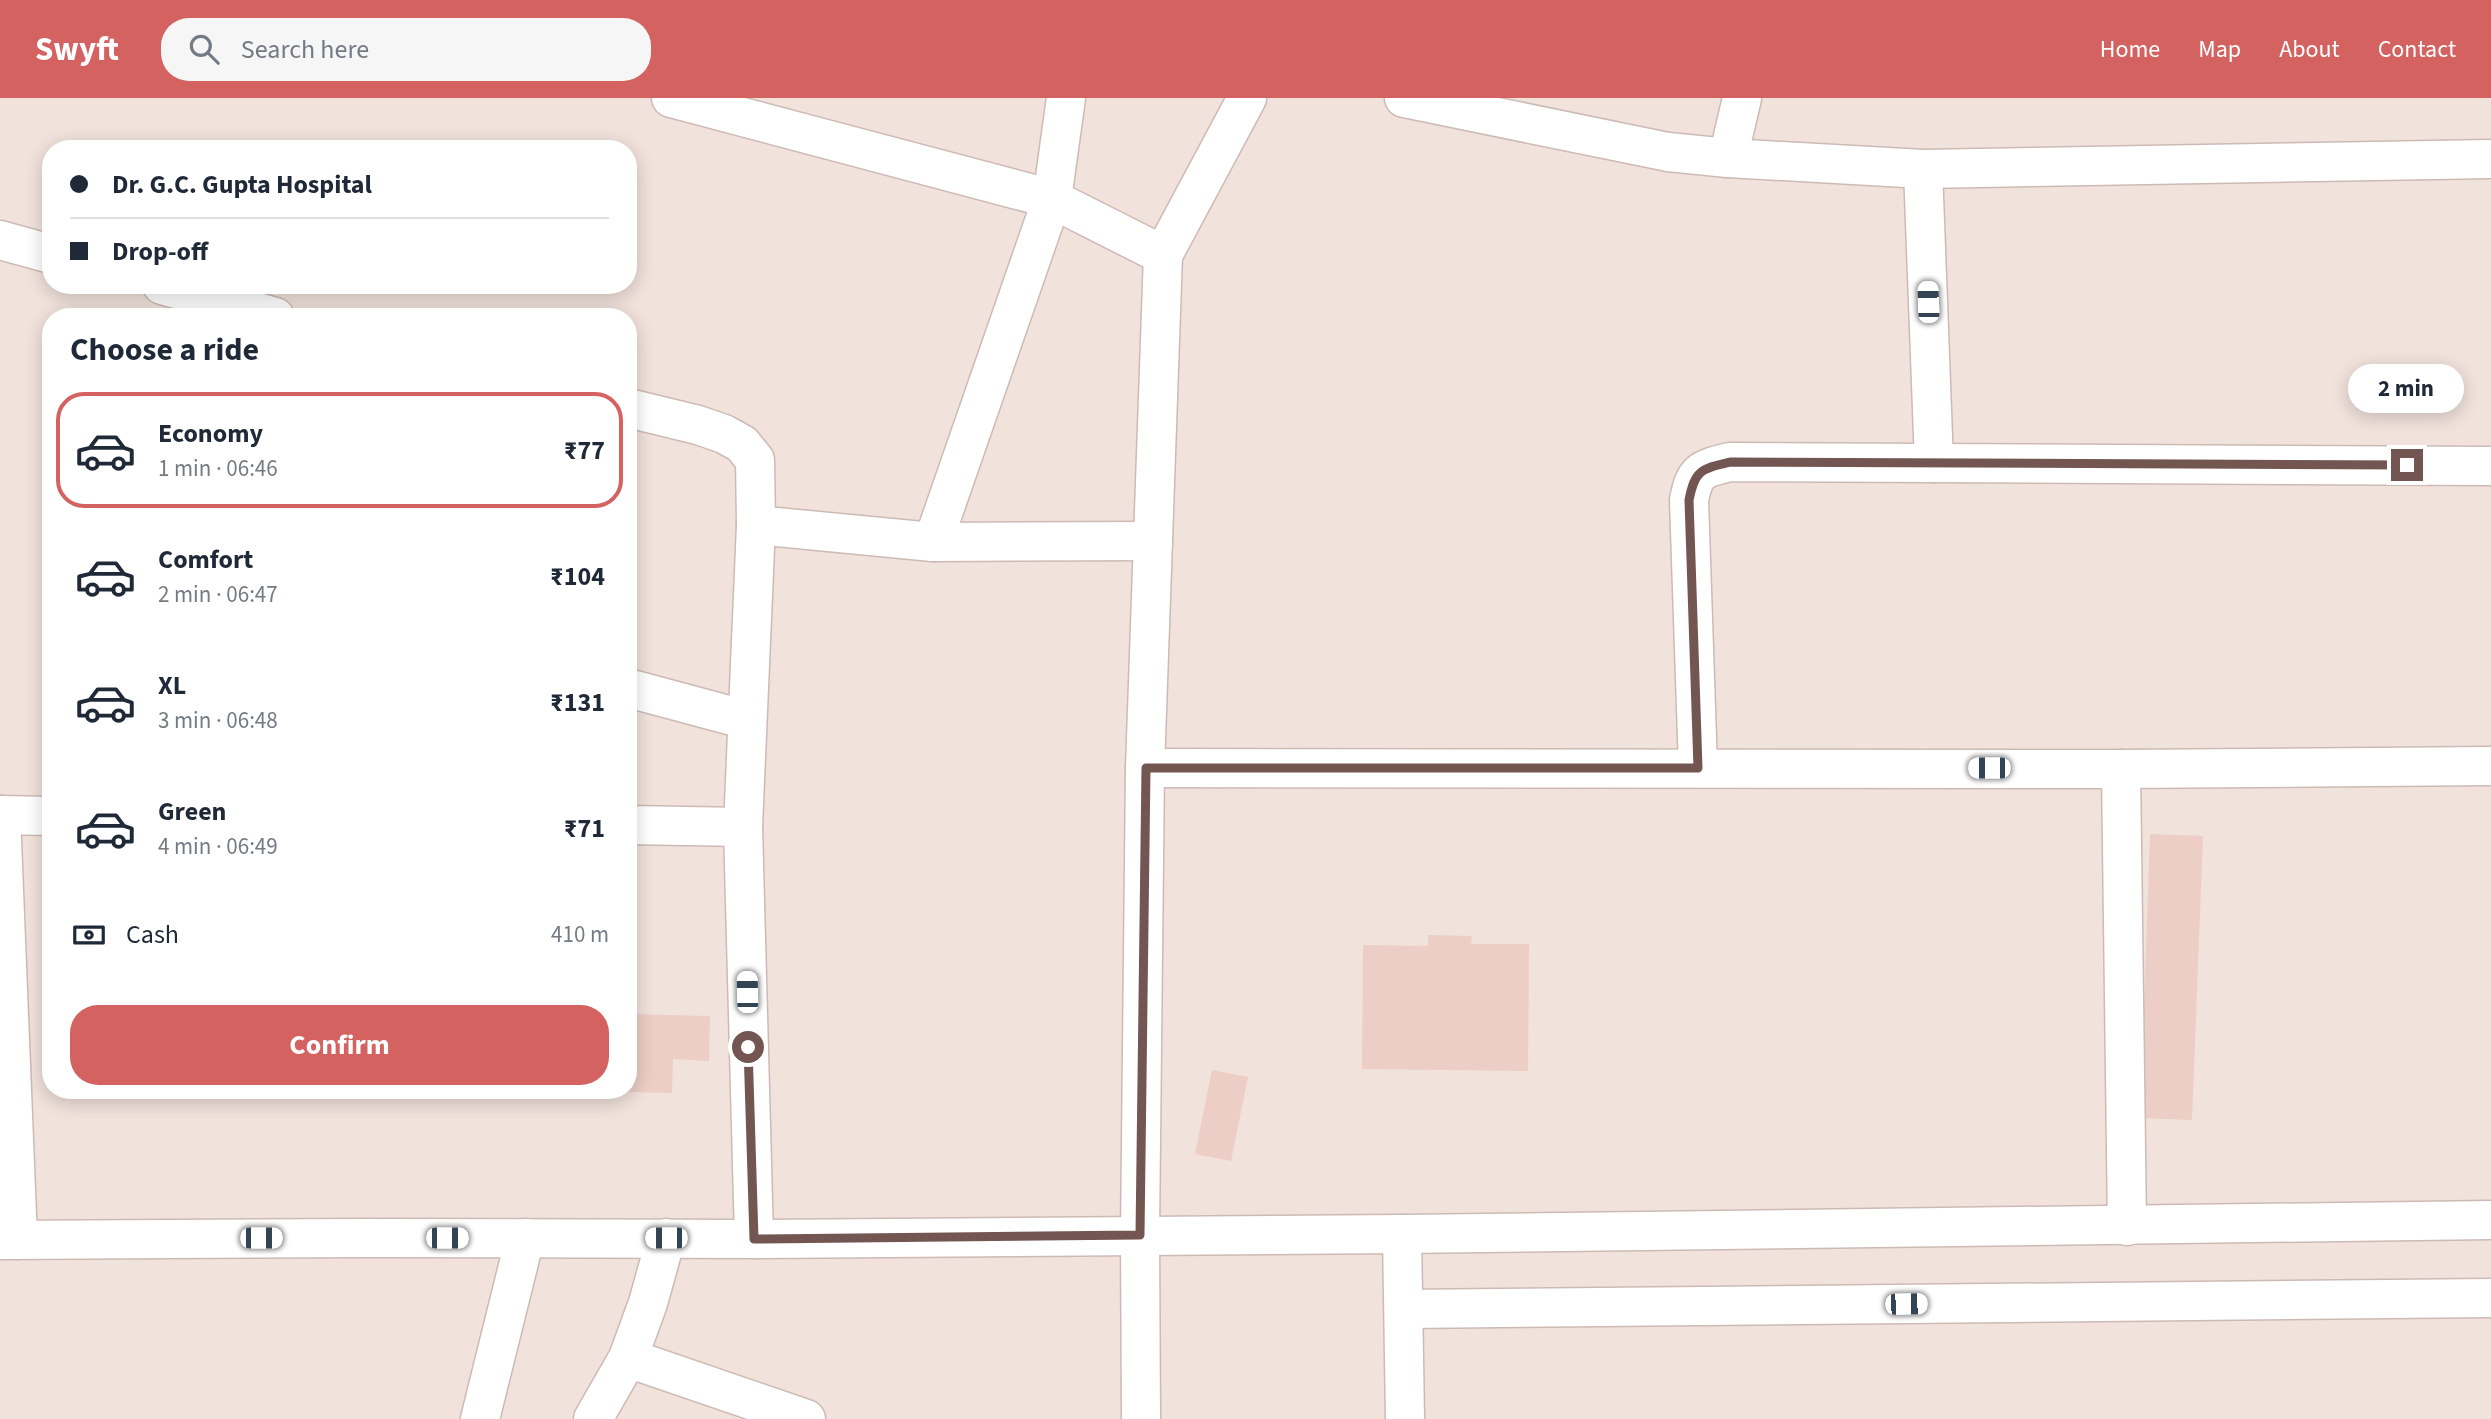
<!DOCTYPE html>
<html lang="en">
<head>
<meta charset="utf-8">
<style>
	:root { --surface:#fff; --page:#f6f6f7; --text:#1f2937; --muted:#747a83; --line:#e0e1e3; --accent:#d46261 }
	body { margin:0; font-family:"Source Sans 3",sans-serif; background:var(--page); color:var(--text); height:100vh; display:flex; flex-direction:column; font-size:26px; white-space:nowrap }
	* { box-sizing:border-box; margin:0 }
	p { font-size:23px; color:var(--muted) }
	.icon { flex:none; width:38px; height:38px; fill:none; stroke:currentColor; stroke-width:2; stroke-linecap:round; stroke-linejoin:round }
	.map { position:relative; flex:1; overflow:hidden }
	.drawer { position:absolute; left:42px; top:210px; width:595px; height:791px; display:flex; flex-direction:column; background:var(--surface); border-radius:28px; box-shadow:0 4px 18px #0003 }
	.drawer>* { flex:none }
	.top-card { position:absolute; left:42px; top:42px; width:595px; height:154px; border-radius:28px; box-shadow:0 4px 18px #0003; display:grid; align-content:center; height:154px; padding:0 28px; background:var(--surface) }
	.end { position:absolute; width:32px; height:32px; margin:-16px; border:9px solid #735651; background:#fff; box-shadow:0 0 0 4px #fff }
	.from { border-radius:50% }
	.bubble { position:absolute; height:49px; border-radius:24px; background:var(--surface); box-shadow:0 4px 18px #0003; font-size:23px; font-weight:700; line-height:49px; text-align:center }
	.car { position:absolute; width:21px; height:42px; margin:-21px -10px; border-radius:9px; box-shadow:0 0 5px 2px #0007; background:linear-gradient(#fff 24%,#345 0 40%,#fff 0 76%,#345 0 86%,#fff 0) }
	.top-card b { display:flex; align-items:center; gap:24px; height:66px; font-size:26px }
	.top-card b+b { border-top:2px solid var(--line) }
	.top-card i { width:18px; height:18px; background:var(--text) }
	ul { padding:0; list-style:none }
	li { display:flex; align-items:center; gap:21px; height:116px; margin:0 14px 10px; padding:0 14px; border:4px solid transparent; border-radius:28px }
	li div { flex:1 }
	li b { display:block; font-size:26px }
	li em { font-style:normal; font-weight:700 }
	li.on { border-color:var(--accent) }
	li>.icon { width:63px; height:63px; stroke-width:1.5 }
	h2 { padding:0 28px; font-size:32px; line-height:84px }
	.pay { display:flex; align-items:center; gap:18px; height:77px; padding:0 28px; font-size:26px }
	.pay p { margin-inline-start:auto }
	.action { display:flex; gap:14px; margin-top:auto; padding:14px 28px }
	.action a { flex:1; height:80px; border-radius:28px; background:var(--accent); color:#fff; font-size:28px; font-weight:700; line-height:80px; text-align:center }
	header { display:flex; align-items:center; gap:42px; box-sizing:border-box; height:98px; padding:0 35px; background:var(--accent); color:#fff }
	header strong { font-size:33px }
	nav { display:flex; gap:38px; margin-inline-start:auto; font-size:24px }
	.search { width:490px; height:63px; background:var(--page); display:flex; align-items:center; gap:18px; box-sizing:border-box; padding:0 24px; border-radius:28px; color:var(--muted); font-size:26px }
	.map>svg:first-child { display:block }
	.residential { fill:#f1e2db; fill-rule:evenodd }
	.building { fill:#eccec6 }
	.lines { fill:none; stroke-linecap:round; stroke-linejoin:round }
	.minor-casing { stroke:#cebab5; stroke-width:41 }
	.minor { stroke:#fff; stroke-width:38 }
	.route { stroke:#735651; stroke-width:9 }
</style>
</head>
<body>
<header>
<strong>Swyft</strong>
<div class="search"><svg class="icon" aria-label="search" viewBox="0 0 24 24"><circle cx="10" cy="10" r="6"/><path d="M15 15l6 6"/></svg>Search here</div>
<nav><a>Home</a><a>Map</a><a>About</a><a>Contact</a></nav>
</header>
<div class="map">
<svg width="2491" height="1321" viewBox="0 0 2491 1321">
	<rect width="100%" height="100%" fill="#faf1eb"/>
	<path class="residential" d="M0,0H2491V1321H0ZM51,51H628V187H51ZM51,219H628V992H51Z"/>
	<g class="building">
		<polygon points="2150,736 2203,738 2192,1022 2140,1020"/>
		<polygon points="1428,837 1472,838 1471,846 1529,846 1528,973 1362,971 1363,847 1428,848"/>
		<polygon points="628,916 710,918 709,963 673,961 672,995 628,994"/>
		<polygon points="1212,972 1248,979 1231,1063 1195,1056"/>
	</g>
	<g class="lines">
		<defs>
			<g id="minor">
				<polyline points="671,0 1052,101 1163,157"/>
				<polyline points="1404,0 1668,54 1728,60 1923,71 2491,61"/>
				<polyline points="1728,60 1742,0"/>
				<polyline points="1923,71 1934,365"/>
				<polyline points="0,142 51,156"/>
				<polyline points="162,187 275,219"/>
				<polyline points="628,310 698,327 724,336 742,346 755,362 756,427 743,729 754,1141"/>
				<polyline points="756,427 933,444 1153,443"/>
				<polyline points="933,444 1052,101 1066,0"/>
				<polyline points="628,590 747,622"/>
				<polyline points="1145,670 2121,671 2491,668"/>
				<path d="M1698,670L1689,402C1695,372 1701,371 1730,364L2491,368"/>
				<polyline points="2121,671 2127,1128"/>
				<polyline points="0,717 51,718"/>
				<polyline points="1,717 18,1142"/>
				<polyline points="628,727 743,729"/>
				<polyline points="1402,1136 1405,1321"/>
				<polyline points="0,1142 369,1140 754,1141 1402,1136 2491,1122"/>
				<polyline points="1404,1211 2491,1200"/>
				<polyline points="628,1260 806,1321"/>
				<polyline points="480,1321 525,1140"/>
				<polyline points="593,1321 628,1260 648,1205 666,1140"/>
				<polyline points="1141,1321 1140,1137 1145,670 1163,157 1247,0"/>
			</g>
		</defs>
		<use href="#minor" class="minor-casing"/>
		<use href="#minor" class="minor"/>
	</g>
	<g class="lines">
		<path class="route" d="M748,949L754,1141L1140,1137L1146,670H1698L1689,402C1695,372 1701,371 1730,364L2407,367"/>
	</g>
</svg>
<i class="end from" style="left:748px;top:949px"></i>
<i class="end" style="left:2407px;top:367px"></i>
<div class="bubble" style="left:2348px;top:266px;width:116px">2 min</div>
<i class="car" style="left:1928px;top:204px;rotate:358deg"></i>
<i class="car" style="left:1989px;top:670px;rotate:270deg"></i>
<i class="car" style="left:747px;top:894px;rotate:359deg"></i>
<i class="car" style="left:261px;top:1140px;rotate:90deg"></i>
<i class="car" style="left:447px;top:1140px;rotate:90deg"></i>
<i class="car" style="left:666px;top:1140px;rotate:270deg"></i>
<i class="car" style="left:1906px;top:1206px;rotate:89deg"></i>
<div class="top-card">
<b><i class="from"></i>Dr. G.C. Gupta Hospital</b>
<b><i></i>Drop-off</b>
</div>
<section class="drawer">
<h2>Choose a ride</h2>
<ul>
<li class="on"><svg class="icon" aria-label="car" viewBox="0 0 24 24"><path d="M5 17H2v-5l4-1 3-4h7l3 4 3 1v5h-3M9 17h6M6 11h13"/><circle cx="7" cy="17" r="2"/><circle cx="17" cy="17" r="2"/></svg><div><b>Economy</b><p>1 min · 06:46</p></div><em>₹77</em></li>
<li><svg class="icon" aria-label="car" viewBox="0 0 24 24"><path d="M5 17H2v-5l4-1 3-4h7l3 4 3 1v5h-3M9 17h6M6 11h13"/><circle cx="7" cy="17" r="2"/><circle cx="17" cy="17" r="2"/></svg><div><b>Comfort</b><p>2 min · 06:47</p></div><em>₹104</em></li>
<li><svg class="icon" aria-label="car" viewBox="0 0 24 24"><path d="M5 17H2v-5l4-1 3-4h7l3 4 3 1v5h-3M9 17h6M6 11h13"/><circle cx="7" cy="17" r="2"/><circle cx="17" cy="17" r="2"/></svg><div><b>XL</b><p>3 min · 06:48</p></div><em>₹131</em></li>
<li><svg class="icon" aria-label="car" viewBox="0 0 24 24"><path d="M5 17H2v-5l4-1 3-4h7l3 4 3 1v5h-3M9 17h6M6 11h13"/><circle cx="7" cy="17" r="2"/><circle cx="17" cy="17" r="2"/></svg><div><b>Green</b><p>4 min · 06:49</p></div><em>₹71</em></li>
</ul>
<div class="pay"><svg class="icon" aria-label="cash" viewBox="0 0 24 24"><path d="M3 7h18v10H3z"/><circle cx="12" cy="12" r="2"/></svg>Cash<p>410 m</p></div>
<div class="action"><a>Confirm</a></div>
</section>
</div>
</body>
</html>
